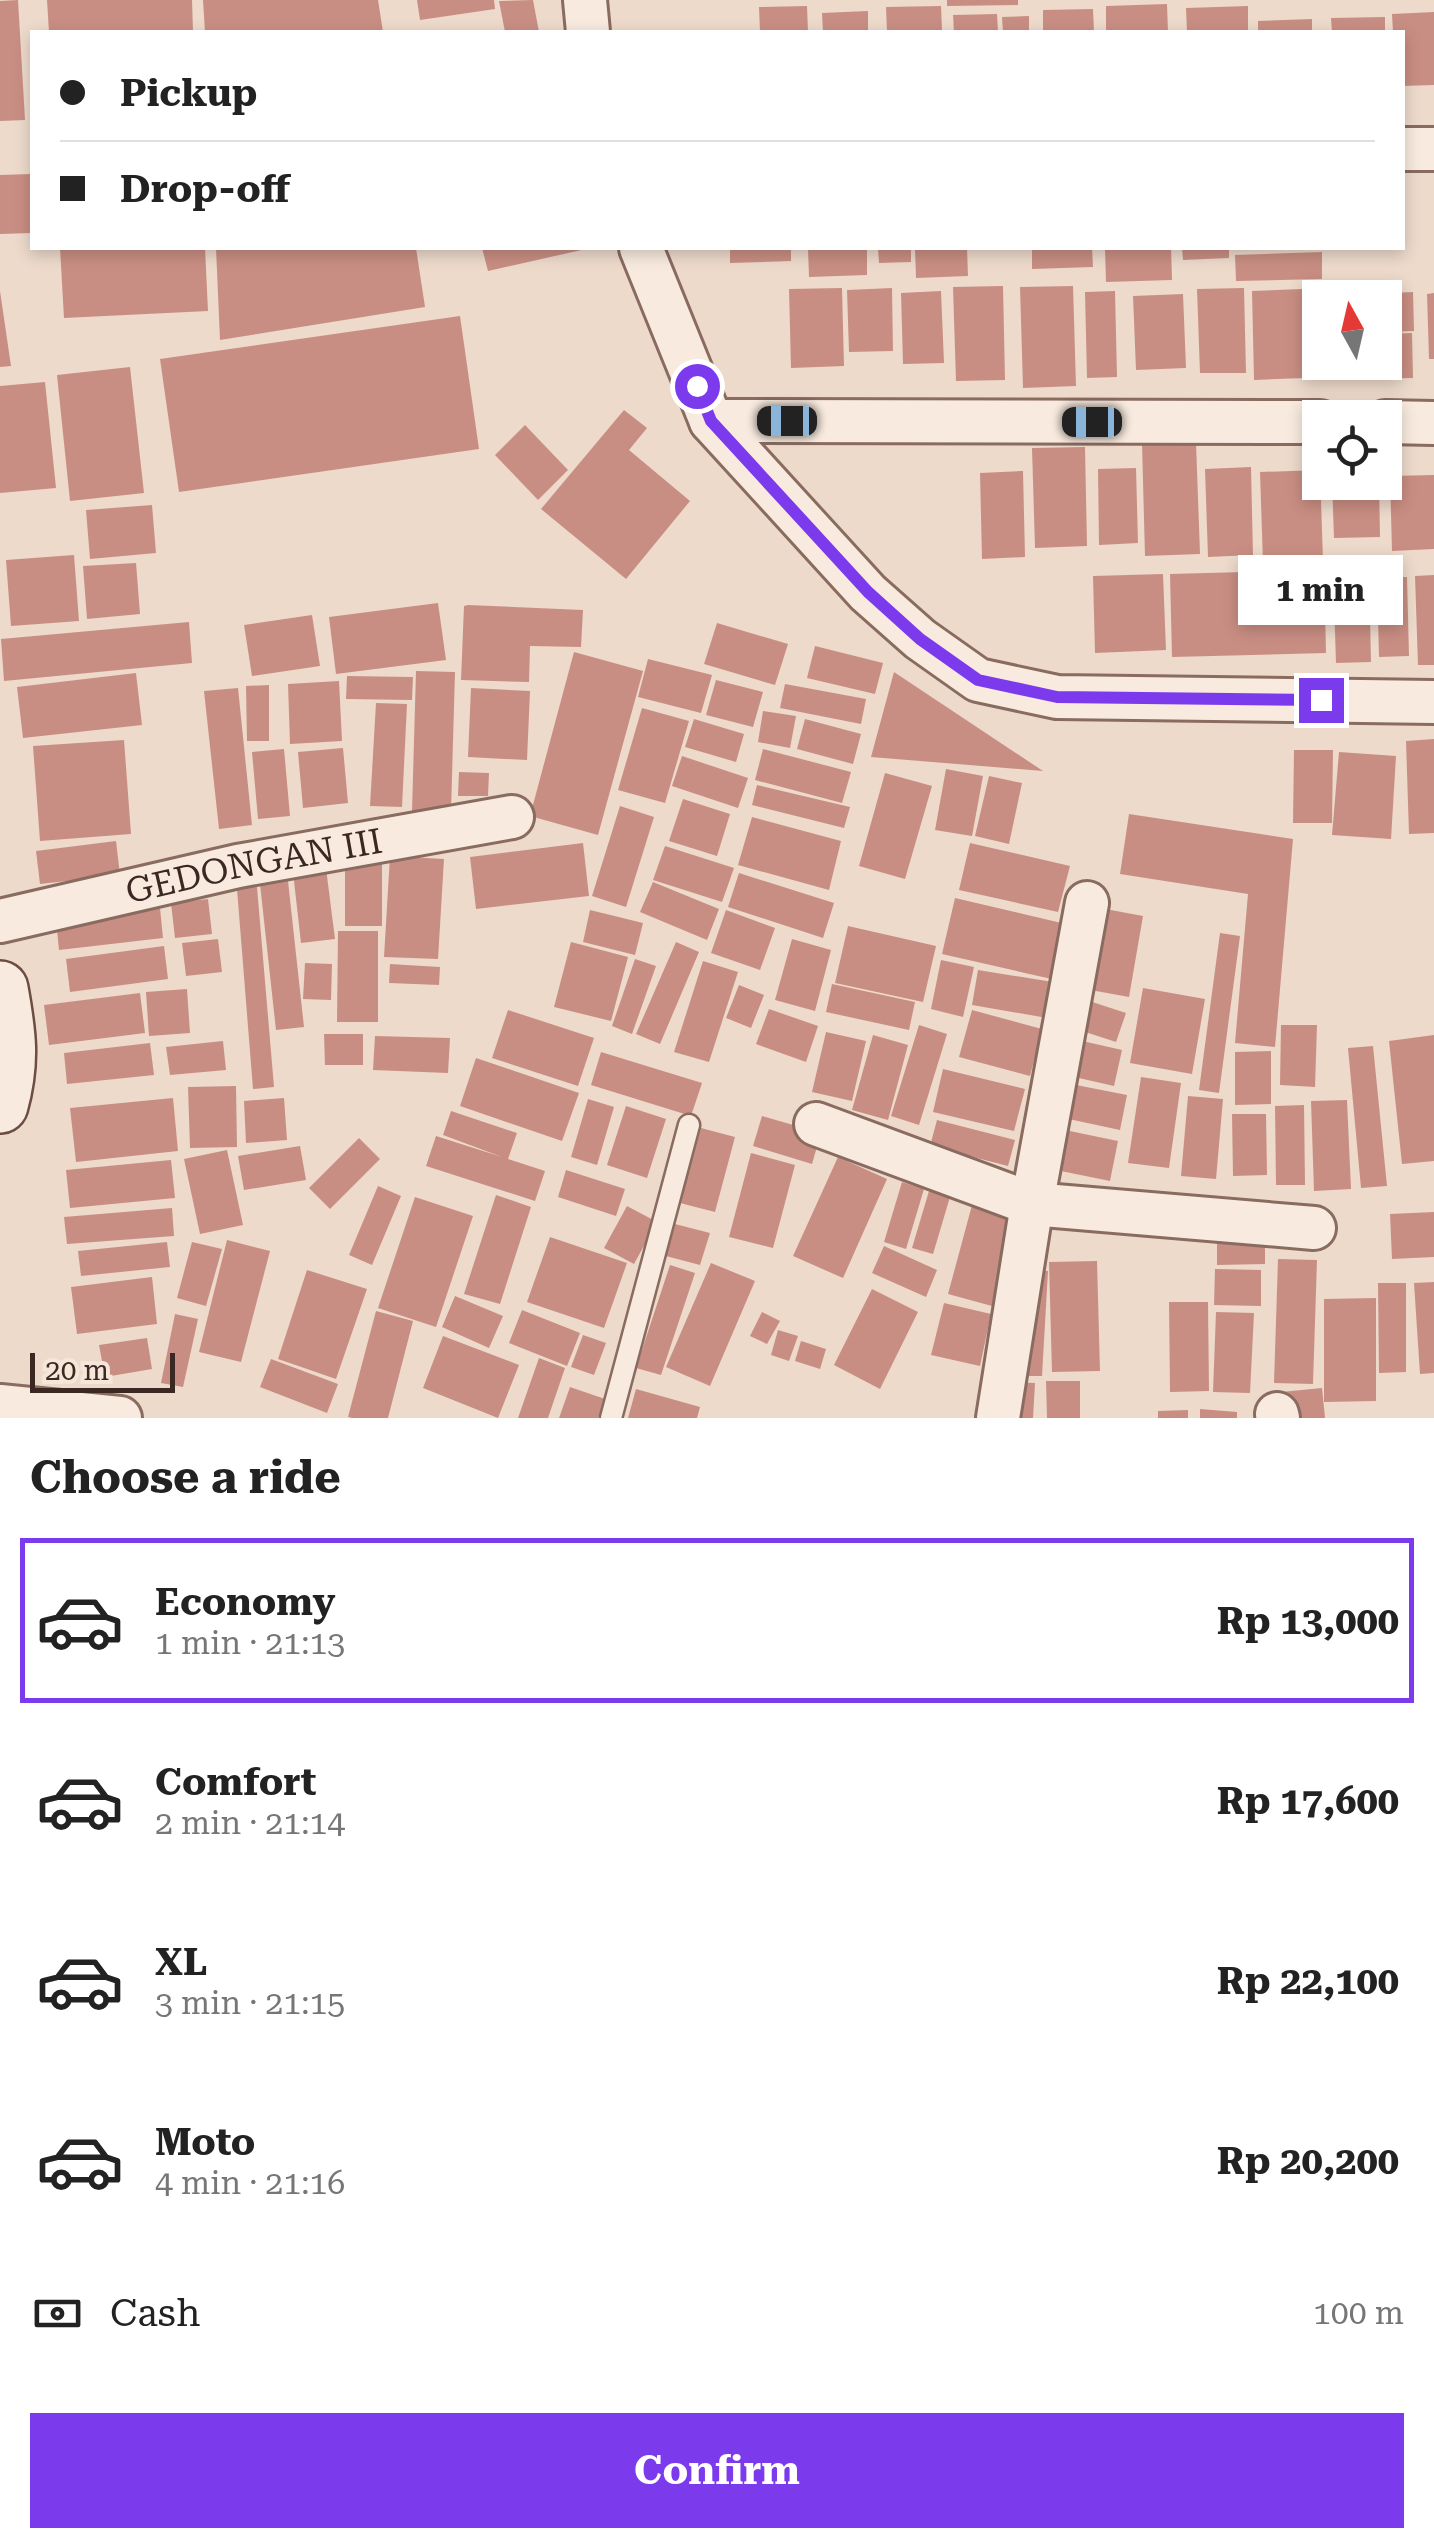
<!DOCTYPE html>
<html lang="en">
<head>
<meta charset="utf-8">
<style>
	:root { --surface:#fff; --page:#f2f2f2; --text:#222; --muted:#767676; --line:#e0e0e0; --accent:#7c3aed }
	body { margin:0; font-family:"Roboto Serif",serif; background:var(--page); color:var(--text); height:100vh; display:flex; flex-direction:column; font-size:38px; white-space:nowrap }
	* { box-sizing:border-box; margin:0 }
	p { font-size:32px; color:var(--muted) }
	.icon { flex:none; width:55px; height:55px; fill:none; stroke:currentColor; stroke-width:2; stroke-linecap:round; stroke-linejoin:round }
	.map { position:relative; height:1418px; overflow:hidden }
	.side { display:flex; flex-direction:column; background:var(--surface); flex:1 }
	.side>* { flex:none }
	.banner { position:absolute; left:30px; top:30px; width:1375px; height:220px; border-radius:0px; box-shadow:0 5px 15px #0003; display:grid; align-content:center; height:220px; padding:0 30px; background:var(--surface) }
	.needle { width:65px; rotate:352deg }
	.controls { position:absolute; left:1302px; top:280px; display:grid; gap:20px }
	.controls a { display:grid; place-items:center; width:100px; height:100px; border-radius:0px; background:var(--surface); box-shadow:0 5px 15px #0003; font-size:50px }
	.scale { position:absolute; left:30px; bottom:25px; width:145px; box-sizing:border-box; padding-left:10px; border:5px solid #3b2822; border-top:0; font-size:28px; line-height:35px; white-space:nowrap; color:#3b2822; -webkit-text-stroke:8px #f5e6da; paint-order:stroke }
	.end { position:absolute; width:45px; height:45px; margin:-22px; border:12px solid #7c3aed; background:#fff; box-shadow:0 0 0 5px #fff }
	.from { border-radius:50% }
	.bubble { position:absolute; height:70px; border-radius:0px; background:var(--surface); box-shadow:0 5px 15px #0003; font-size:32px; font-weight:700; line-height:70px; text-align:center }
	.car { position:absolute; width:30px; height:60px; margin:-30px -15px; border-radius:12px; box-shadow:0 0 8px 2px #0007; background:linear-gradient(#222 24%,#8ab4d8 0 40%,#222 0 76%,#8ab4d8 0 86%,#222 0) }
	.banner b { display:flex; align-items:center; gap:35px; height:95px; font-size:38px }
	.banner b+b { border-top:2px solid var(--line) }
	.banner i { width:25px; height:25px; background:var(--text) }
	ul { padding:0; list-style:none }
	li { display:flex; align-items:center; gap:30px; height:165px; margin:0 20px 15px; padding:0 10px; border:5px solid transparent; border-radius:0px }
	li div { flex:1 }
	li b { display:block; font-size:38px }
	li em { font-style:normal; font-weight:700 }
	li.selected { border-color:var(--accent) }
	li>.icon { width:90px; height:90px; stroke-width:1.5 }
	h2 { padding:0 30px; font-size:45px; line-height:120px }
	.pay { display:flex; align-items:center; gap:25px; height:110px; padding:0 30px; font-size:38px }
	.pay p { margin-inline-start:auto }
	.primary-button { display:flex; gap:20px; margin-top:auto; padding:20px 30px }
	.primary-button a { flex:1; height:115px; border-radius:0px; background:var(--accent); color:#fff; font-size:40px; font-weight:700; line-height:115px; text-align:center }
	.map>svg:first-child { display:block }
	.building { fill:#c98e83 }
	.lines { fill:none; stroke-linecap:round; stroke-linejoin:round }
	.service-casing { stroke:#896b60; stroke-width:25 }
	.minor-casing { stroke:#896b60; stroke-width:48 }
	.secondary-casing { stroke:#6b4d42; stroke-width:60 }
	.service { stroke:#f8eade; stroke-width:20 }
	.minor { stroke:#f8eade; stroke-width:42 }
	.secondary { stroke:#f8eade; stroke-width:55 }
	.route { stroke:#7c3aed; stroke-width:12 }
	.labels { text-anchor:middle; stroke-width:10; stroke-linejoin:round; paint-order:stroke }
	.street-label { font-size:35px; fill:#3b2822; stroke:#f5e6da }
</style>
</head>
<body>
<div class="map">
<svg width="1434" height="1418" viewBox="0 0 1434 1418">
	<rect width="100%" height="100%" fill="#eddacb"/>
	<g class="building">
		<polygon points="18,0 25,120 0,121 0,1"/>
		<polygon points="47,0 192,0 193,32 49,32"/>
		<polygon points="203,0 378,0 383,32 205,32"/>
		<polygon points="417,0 494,0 495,9 420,20"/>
		<polygon points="533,0 539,32 505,32 499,1"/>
		<polygon points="947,0 1018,0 1018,5 947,6"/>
		<polygon points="1167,4 1168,32 1106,32 1106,6"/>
		<polygon points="807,6 808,32 760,32 759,7"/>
		<polygon points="941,6 942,30 887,32 886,7"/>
		<polygon points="1248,6 1248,32 1187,32 1186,8"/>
		<polygon points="1093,9 1094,32 1043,32 1043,10"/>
		<polygon points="868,11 868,32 823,32 822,13"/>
		<polygon points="1434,12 1434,85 1402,86 1402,32 1393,32 1392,14"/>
		<polygon points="997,14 998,32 954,32 953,15"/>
		<polygon points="1029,16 1029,32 1003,32 1002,17"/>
		<polygon points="1385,17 1385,32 1332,32 1331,18"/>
		<polygon points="1312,19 1312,32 1258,32 1258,21"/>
		<polygon points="31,174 32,233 0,234 0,175"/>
		<polygon points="60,248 205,248 208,311 64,318"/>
		<polygon points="216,248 416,248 425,307 220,340"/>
		<polygon points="482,248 586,248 586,249 488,271"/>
		<polygon points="730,248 791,248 791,261 730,263"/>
		<polygon points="808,248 867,248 867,275 809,277"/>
		<polygon points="878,248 911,248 911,262 879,263"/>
		<polygon points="915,248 967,248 968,276 916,278"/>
		<polygon points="1032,248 1092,248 1093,267 1032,269"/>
		<polygon points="1105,248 1171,248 1172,280 1106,282"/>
		<polygon points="1182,248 1229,248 1229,258 1183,260"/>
		<polygon points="1322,252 1322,279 1236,281 1235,255"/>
		<polygon points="1003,286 1005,380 956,381 953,287"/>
		<polygon points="1073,286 1076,386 1023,388 1020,287"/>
		<polygon points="842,288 844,366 791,368 789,289"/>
		<polygon points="892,288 893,351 849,352 847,290"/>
		<polygon points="1244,288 1246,373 1200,373 1197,289"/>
		<polygon points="1302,289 1305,378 1254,380 1252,291"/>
		<polygon points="0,291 11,366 0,367"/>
		<polygon points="941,291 944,363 903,364 901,293"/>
		<polygon points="1115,291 1117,377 1087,378 1085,292"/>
		<polygon points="1413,292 1414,331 1385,332 1385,298 1367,298 1367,294"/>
		<polygon points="1434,293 1434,359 1429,359 1427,294"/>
		<polygon points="1183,294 1186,368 1136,370 1133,296"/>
		<polygon points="460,316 479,449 179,492 160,359"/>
		<polygon points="1412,333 1413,378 1366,379 1365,362 1385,362 1385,334"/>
		<polygon points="1320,362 1360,362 1360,371 1320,373"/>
		<polygon points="130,367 144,493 70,501 57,375"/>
		<polygon points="45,382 56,488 0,493 0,386"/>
		<polygon points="624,410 647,428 629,450 690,501 626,579 541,509"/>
		<polygon points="525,425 568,470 538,500 495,455"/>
		<polygon points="1196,442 1200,554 1145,556 1142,443"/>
		<polygon points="1085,447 1087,546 1035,548 1032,448"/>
		<polygon points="1251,467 1253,555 1208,557 1205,469"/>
		<polygon points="1136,468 1138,543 1099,545 1098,469"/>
		<polygon points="1320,470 1323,561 1263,563 1260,472"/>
		<polygon points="1023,471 1025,557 982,559 980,473"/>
		<polygon points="1434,475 1434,549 1392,551 1390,476"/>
		<polygon points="1332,482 1379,482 1380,537 1334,538"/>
		<polygon points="152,505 156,553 90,559 86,510"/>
		<polygon points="74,555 79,621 11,626 6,560"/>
		<polygon points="136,563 140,614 87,619 83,566"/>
		<polygon points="1369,569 1371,662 1336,663 1333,570"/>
		<polygon points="1324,570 1326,653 1172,657 1170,574"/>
		<polygon points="1163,574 1166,650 1095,653 1093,576"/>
		<polygon points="1434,575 1434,665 1418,665 1415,576"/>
		<polygon points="1407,577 1409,656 1379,657 1377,578"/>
		<polygon points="438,603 446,660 336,674 329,617"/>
		<polygon points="468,605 583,610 581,647 530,646 529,682 461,680 464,606"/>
		<polygon points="312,615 320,666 252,676 244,625"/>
		<polygon points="189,622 192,663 4,681 1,639"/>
		<polygon points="717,623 788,644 775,685 704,664"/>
		<polygon points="815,646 883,663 875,694 807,678"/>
		<polygon points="574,652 643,671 598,835 530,816"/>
		<polygon points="648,659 712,675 701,713 638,697"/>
		<polygon points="416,671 455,672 451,812 412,811"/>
		<polygon points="894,672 1043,771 871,757"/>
		<polygon points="136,673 142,725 23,738 17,687"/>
		<polygon points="347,676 413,677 412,700 346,699"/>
		<polygon points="716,680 763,692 753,727 706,715"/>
		<polygon points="339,681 342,741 290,744 288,684"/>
		<polygon points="785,684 866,699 861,724 780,708"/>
		<polygon points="269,685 269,741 247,741 246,686"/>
		<polygon points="238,688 252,825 219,829 204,691"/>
		<polygon points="471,688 530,691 527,760 468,757"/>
		<polygon points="376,703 407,704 402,807 370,806"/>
		<polygon points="642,708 689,721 665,803 618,790"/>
		<polygon points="763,711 796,716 790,748 758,742"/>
		<polygon points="694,719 744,734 736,762 685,747"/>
		<polygon points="805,719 861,734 853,764 797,749"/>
		<polygon points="1434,739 1434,833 1409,834 1406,741"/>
		<polygon points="124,740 131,834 40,841 33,746"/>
		<polygon points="343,748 348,803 303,808 298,752"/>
		<polygon points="284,749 290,816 258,819 252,752"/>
		<polygon points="763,749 851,772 842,803 755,780"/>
		<polygon points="1294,750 1333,750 1332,823 1293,823"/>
		<polygon points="1339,752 1396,756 1391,839 1332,835"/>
		<polygon points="682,756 748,778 738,808 672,786"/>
		<polygon points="946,769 983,776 972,836 935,830"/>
		<polygon points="459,772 489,773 488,796 458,796"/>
		<polygon points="885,773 932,786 905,879 859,866"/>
		<polygon points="989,776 1022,783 1009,844 975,836"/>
		<polygon points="757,785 850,807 844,828 752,805"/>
		<polygon points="683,799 730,814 717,856 669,841"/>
		<polygon points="620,806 654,817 626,907 592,896"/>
		<polygon points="1129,814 1293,839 1275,1047 1235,1043 1248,894 1120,874"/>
		<polygon points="752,817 841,841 829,890 738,865"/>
		<polygon points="116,841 120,875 40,884 36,851"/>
		<polygon points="583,843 589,896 476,909 470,857"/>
		<polygon points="970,843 1070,866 1058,912 959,890"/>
		<polygon points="665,846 734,868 722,902 653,880"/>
		<polygon points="390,856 444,859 438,959 384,957"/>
		<rect x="345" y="860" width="37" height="66"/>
		<polygon points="326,868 335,939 301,943 293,872"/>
		<polygon points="739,873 834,903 823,938 728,907"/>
		<polygon points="288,881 304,1027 276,1030 260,884"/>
		<polygon points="653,882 719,909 707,940 640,912"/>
		<polygon points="257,887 274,1087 253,1089 237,889"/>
		<polygon points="955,898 1070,925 1056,980 942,954"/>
		<polygon points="208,899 212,934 175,938 171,903"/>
		<polygon points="160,908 163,938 59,950 56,920"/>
		<polygon points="1100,908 1143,916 1129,997 1085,989"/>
		<polygon points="590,910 643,923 635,955 583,942"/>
		<polygon points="726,910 775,928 760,970 711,953"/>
		<polygon points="848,926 936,946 923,1002 835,983"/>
		<polygon points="338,931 378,931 378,1022 337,1022"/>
		<polygon points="1220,933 1240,936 1219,1093 1199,1090"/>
		<polygon points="218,939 222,972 186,976 182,943"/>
		<polygon points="792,939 831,950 815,1011 775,1000"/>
		<polygon points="571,942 628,957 611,1021 554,1007"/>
		<polygon points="676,942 699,952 660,1044 636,1034"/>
		<polygon points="164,946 168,979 70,992 66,959"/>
		<polygon points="635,959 656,966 632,1034 612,1026"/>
		<polygon points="941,960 974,967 963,1017 931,1009"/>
		<polygon points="703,961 738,972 709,1062 674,1052"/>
		<polygon points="305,963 332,964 331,1000 303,999"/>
		<polygon points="390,964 440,967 439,985 389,983"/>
		<polygon points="978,970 1059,983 1053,1019 972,1005"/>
		<polygon points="832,984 915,1002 909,1030 826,1012"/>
		<polygon points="739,985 764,995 751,1028 726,1018"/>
		<polygon points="1143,988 1205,999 1192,1074 1130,1063"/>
		<polygon points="187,989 190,1033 149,1036 146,992"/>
		<polygon points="140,993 145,1033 49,1045 44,1005"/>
		<polygon points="1080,998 1126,1013 1116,1042 1070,1027"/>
		<polygon points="769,1009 818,1026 806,1062 756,1044"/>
		<polygon points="508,1010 594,1038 578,1086 492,1058"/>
		<polygon points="972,1010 1042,1029 1030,1076 959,1057"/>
		<polygon points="919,1025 947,1034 919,1125 891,1116"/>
		<polygon points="1281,1025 1317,1025 1315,1087 1280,1085"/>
		<polygon points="826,1032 866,1041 852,1101 812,1092"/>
		<polygon points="324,1034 363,1034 363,1065 325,1065"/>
		<polygon points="873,1035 908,1045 888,1120 852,1110"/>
		<polygon points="1434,1035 1434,1161 1402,1164 1389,1041"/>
		<polygon points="375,1036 450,1038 448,1073 373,1070"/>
		<polygon points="1078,1040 1122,1050 1114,1086 1070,1076"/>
		<polygon points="223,1041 226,1070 170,1075 166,1047"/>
		<polygon points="150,1043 154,1075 67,1084 64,1053"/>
		<polygon points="1373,1046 1387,1186 1361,1188 1348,1048"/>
		<polygon points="1271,1051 1271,1104 1235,1105 1235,1052"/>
		<polygon points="601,1052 702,1083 691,1116 591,1085"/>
		<polygon points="476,1058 579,1093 562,1141 460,1106"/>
		<polygon points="943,1069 1025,1089 1014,1131 933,1112"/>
		<polygon points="1141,1077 1181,1083 1169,1168 1128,1163"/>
		<polygon points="1071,1084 1127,1095 1120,1130 1064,1118"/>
		<polygon points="236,1086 237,1147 190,1148 188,1087"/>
		<polygon points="1188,1096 1223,1099 1216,1179 1181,1176"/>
		<polygon points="173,1098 178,1151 76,1162 70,1108"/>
		<polygon points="284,1098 287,1140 246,1143 244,1101"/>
		<polygon points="588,1099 614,1107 597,1165 571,1157"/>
		<polygon points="1347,1100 1351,1189 1314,1191 1311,1101"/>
		<polygon points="1304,1105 1305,1185 1276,1185 1275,1106"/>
		<polygon points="626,1106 666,1119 647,1178 607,1165"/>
		<polygon points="451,1111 517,1133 508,1159 545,1171 535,1201 426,1166 436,1136 502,1157 443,1135"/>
		<polygon points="1232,1114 1266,1114 1267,1175 1233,1176"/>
		<polygon points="762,1116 821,1133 812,1164 753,1146"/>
		<polygon points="937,1120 1015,1140 1008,1166 930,1146"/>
		<polygon points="701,1128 735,1137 715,1212 680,1203"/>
		<polygon points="1060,1129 1118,1141 1110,1181 1051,1169"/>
		<polygon points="359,1138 380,1159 330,1209 309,1188"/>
		<polygon points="300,1146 306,1180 244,1190 238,1156"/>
		<polygon points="227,1150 243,1225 200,1234 184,1159"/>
		<polygon points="751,1153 795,1165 773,1248 729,1237"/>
		<polygon points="838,1157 887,1179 843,1278 793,1256"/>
		<polygon points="171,1160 175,1198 70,1208 66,1170"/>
		<polygon points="566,1170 625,1189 616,1216 558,1197"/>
		<polygon points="902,1182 924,1189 906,1249 884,1242"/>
		<polygon points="378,1186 401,1196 372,1265 349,1255"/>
		<polygon points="929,1191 950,1197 933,1254 912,1248"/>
		<polygon points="975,1194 1019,1206 992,1306 948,1294"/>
		<polygon points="496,1195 531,1207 500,1304 464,1294"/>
		<polygon points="415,1197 473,1216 436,1327 378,1308"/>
		<polygon points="627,1206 657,1222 634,1264 604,1248"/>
		<polygon points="172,1208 174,1236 67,1244 64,1217"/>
		<polygon points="1434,1212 1434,1257 1392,1259 1390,1214"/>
		<polygon points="671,1223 710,1233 700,1265 662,1255"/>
		<polygon points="550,1237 627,1263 604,1328 527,1302"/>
		<polygon points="227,1240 270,1251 241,1362 199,1352"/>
		<polygon points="1217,1241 1265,1241 1265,1264 1217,1265"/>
		<polygon points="167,1242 170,1267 81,1276 78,1251"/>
		<polygon points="192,1242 222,1249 206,1306 177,1298"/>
		<polygon points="884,1246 937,1270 926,1297 872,1273"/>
		<polygon points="1278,1259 1317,1260 1313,1384 1274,1383"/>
		<polygon points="1097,1261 1100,1371 1052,1372 1049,1262"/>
		<polygon points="711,1263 755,1281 710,1386 666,1367"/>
		<polygon points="670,1265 695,1273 661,1375 636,1368"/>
		<polygon points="1215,1269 1261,1270 1261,1306 1214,1305"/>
		<polygon points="307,1270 367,1289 336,1379 278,1359"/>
		<polygon points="1030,1270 1048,1271 1042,1376 1024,1376"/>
		<polygon points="152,1277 157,1324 77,1334 71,1287"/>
		<polygon points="1434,1282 1434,1373 1420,1374 1414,1283"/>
		<polygon points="1378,1283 1406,1283 1406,1372 1379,1373"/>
		<polygon points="872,1289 918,1312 880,1389 834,1365"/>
		<polygon points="455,1296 503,1316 489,1348 442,1327"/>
		<polygon points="1376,1298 1376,1401 1324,1402 1324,1299"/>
		<polygon points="1169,1302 1208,1302 1209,1391 1170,1392"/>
		<polygon points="944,1303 991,1314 980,1366 931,1355"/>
		<polygon points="522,1310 580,1333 567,1366 509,1343"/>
		<polygon points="376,1311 413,1321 388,1418 352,1418 348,1417"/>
		<polygon points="762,1312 780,1321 767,1344 750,1336"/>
		<polygon points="1216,1312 1254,1313 1250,1393 1213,1392"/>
		<polygon points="175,1314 198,1319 183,1387 161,1383"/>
		<polygon points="778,1330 798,1336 789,1361 771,1355"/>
		<polygon points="583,1335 606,1343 594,1375 571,1367"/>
		<polygon points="443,1336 519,1365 498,1418 423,1388"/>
		<polygon points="147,1338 152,1369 105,1377 99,1345"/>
		<polygon points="801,1341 826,1349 820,1369 795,1361"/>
		<polygon points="539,1358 565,1368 548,1418 518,1418"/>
		<polygon points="271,1359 338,1384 327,1413 260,1387"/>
		<polygon points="1046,1381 1080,1381 1080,1418 1047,1418"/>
		<polygon points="1012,1382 1035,1383 1033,1418 1010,1418"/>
		<polygon points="570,1387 605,1399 598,1418 559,1418"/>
		<polygon points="1322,1388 1325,1418 1283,1418 1281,1392"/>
		<polygon points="636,1389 700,1407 697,1418 628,1418"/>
		<polygon points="1200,1409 1237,1412 1237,1418 1200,1418"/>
		<polygon points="1188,1410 1188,1418 1158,1418 1158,1411"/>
	</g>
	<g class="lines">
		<defs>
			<polyline id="service" points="611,1418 689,1125"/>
			<g id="minor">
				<polyline points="585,0 588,32"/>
				<polyline points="1402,149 1434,149"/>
				<polyline points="641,248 711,421 868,593 920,639 978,680 1057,697 1434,702"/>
				<polyline points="711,421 1320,422"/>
				<polyline points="1385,422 1434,423"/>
				<path id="s1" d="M0,921L238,866L512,817"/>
				<polyline points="816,1124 1032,1204 1314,1228"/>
				<polyline points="0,1406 120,1418"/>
				<polyline points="1277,1414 1278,1418"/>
				<polyline points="998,1418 1032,1204 1087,903"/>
			</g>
			<path id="secondary" d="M0,989C8,1033 12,1062 0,1105"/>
		</defs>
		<use href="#service" class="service-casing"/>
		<use href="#minor" class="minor-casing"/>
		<use href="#secondary" class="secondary-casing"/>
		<use href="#service" class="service"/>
		<use href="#minor" class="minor"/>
		<use href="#secondary" class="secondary"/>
	</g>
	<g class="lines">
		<polyline class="route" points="697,386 711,421 868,592 920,639 978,680 1057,697 1321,700"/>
	</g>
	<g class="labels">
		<g class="street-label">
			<text dy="12" stroke="none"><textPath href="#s1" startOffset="260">GEDONGAN III</textPath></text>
		</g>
	</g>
</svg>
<div class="controls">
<a><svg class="needle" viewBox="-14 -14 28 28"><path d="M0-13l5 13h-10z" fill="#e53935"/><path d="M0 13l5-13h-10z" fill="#767676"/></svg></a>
<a><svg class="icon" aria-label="locate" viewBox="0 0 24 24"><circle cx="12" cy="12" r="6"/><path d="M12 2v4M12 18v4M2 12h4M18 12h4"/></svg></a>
</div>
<div class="scale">20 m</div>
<i class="end from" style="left:697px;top:386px"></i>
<i class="end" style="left:1321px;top:700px"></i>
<div class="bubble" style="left:1238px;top:555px;width:165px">1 min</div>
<i class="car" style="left:787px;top:421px;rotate:270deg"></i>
<i class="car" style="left:1092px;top:422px;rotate:270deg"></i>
<div class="banner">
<b><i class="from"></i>Pickup</b>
<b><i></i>Drop-off</b>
</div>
</div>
<section class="side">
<h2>Choose a ride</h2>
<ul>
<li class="selected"><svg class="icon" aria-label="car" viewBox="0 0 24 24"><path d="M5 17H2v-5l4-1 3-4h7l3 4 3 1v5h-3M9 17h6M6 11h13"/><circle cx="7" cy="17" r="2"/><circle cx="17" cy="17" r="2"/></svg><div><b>Economy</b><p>1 min · 21:13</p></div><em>Rp 13,000</em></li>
<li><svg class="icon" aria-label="car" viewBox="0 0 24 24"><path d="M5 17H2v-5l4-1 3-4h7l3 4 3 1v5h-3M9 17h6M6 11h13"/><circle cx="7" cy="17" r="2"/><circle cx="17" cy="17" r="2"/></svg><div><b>Comfort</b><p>2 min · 21:14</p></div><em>Rp 17,600</em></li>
<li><svg class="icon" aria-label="car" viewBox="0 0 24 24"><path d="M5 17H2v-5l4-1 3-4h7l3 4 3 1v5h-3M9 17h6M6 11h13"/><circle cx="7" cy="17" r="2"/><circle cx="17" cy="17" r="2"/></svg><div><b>XL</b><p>3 min · 21:15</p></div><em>Rp 22,100</em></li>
<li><svg class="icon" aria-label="car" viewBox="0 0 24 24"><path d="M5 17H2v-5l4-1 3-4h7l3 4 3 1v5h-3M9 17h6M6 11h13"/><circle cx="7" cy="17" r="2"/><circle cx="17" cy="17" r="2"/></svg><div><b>Moto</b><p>4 min · 21:16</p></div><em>Rp 20,200</em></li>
</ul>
<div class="pay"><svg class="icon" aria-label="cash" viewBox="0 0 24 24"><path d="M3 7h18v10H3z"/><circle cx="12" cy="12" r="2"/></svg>Cash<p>100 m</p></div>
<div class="primary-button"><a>Confirm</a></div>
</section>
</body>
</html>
